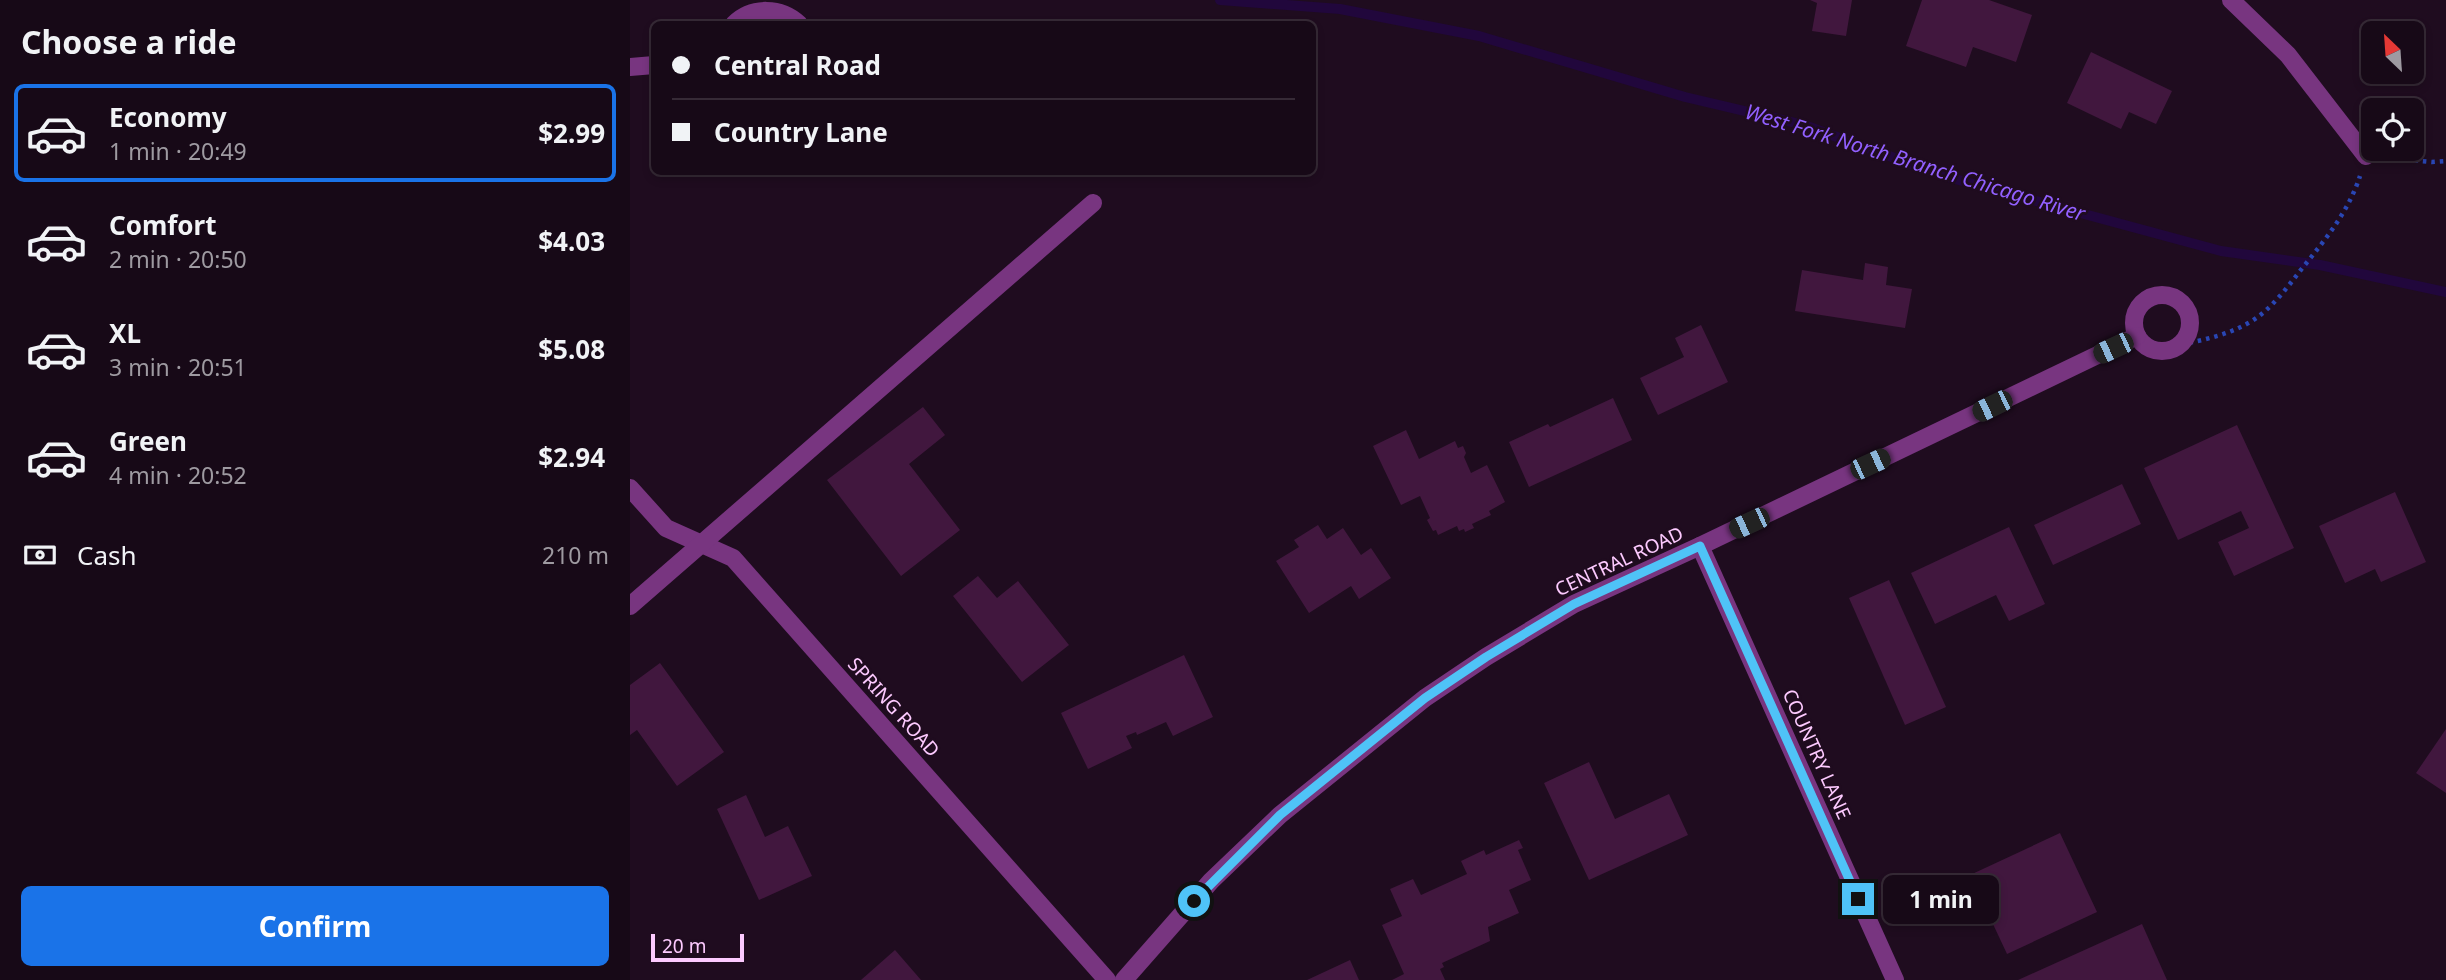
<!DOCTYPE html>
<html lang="en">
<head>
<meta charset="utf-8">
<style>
	:root { --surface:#170917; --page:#201220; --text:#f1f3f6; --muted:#9e9aa1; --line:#362a36; --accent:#1a73e8 }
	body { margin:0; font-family:"Noto Sans",sans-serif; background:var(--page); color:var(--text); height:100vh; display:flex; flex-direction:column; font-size:26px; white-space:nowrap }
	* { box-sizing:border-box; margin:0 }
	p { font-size:23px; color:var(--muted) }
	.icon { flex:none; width:38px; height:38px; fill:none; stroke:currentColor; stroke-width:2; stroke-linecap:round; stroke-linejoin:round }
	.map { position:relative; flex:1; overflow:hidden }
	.sheet { display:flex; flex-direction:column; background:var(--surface); width:630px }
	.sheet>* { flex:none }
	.guide { position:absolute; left:21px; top:21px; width:665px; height:154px; border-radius:10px; box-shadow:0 4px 10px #0003,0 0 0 2px var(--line); display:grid; align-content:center; height:154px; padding:0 21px; background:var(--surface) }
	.needle { width:46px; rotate:335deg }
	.fabs { position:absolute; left:1731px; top:21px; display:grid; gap:14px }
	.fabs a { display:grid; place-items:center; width:63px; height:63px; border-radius:10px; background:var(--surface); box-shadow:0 4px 10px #0003,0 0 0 2px var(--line); font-size:35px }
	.scale { position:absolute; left:21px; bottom:18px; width:93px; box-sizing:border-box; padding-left:7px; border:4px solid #fdcaff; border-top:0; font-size:19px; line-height:24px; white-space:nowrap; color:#fdcaff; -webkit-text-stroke:5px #1f0c1f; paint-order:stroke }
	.end { position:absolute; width:32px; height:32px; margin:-16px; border:9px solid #4fc3f7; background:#111; box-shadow:0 0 0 4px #111 }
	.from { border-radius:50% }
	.bubble { position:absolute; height:49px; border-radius:10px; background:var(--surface); box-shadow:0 4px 10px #0003,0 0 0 2px var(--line); font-size:23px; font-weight:700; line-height:49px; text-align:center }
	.car { position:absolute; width:21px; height:42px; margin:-21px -10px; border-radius:9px; box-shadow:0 0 5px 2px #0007; background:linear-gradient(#222 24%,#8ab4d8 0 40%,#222 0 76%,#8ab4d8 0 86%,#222 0) }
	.guide b { display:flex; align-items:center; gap:24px; height:66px; font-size:26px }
	.guide b+b { border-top:2px solid var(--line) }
	.guide i { width:18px; height:18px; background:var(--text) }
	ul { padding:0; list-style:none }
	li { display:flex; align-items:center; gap:21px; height:98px; margin:0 14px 10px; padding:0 7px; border:4px solid transparent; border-radius:10px }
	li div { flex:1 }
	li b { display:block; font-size:26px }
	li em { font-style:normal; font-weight:700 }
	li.selected { border-color:var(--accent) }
	li>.icon { width:63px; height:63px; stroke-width:1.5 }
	h2 { padding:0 21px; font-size:32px; line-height:84px }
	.pay { display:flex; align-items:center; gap:18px; height:77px; padding:0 21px; font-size:26px }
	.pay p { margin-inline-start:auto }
	.primary-button { display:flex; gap:14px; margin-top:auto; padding:14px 21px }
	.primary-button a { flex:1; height:80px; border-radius:10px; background:var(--accent); color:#fff; font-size:28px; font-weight:700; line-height:80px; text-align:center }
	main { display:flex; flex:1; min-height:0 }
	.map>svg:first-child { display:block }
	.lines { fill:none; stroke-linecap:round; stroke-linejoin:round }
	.stream { stroke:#21073c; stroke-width:10 }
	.building { fill:#41173e }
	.path { stroke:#2946b4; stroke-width:4.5; stroke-dasharray:3.5 5; stroke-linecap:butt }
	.minor { stroke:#783580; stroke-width:18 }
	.route { stroke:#4fc3f7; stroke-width:9 }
	.labels { text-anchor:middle; stroke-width:5; stroke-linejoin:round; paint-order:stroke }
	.street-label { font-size:19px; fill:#fdcaff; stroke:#1f0c1f }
	.water-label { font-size:21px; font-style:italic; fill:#9260ff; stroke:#1f0c1f }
</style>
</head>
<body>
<main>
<section class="sheet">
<h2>Choose a ride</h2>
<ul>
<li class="selected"><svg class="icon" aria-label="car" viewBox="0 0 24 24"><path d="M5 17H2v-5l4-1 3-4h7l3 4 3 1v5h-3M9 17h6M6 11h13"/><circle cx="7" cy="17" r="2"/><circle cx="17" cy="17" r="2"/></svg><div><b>Economy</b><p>1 min · 20:49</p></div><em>$2.99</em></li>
<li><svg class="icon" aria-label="car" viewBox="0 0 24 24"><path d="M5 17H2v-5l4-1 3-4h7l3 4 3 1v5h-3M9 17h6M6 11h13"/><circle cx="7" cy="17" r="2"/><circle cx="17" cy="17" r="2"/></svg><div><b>Comfort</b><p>2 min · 20:50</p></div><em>$4.03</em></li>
<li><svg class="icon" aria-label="car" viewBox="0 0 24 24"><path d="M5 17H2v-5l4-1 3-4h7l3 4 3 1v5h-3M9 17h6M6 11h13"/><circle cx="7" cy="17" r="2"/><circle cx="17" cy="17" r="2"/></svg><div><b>XL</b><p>3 min · 20:51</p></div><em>$5.08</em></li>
<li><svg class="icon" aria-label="car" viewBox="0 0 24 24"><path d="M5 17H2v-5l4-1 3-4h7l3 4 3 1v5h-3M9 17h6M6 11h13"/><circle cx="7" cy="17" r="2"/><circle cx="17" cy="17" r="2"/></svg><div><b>Green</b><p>4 min · 20:52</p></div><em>$2.94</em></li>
</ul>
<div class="pay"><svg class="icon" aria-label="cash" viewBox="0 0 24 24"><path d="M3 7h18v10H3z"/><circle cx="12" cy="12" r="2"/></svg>Cash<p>210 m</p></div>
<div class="primary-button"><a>Confirm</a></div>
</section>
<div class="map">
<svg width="1816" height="980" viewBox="0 0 1816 980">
	<rect width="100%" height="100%" fill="#1f0c1f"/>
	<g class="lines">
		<polyline class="stream" points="590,0 710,9 849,36 1055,97 1174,125 1314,176 1591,251 1690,265 1816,292"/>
	</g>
	<g class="building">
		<polygon points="1180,0 1222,0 1216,36 1182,31 1187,3"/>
		<polygon points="1292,0 1359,0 1402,15 1386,62 1343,47 1336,67 1276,46"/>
		<polygon points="1461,52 1542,91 1526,124 1499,112 1491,129 1437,103"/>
		<polygon points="1235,263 1258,267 1256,285 1282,289 1275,328 1165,311 1172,270 1233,280"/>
		<polygon points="1071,325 1098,382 1028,415 1010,378 1054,357 1045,338"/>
		<polygon points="983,398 1002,440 899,487 879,442 918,424 920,427"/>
		<polygon points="293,407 315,435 279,464 330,530 271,576 197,480"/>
		<polygon points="1607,425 1664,548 1604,576 1588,542 1619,528 1611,511 1548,540 1514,468"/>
		<polygon points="776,430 789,459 825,441 828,448 833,446 836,453 834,457 841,473 857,465 875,502 859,511 861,515 842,524 844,528 835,532 834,529 829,531 827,526 808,535 806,530 803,531 797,520 800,518 790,496 771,505 743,446"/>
		<polygon points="1492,484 1511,524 1423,565 1404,525"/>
		<polygon points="1765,492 1796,562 1751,582 1745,569 1715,583 1689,526"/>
		<polygon points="688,525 697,539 713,528 731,555 741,548 761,578 729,599 721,586 679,613 646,561 669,547 664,540"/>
		<polygon points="1379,527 1415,604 1379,621 1366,595 1305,624 1281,573"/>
		<polygon points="348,576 367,598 388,581 439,645 392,682 323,596"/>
		<polygon points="1259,580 1316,707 1275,725 1219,598"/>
		<polygon points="554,655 583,717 543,736 536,722 507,735 506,732 496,736 502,748 458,769 431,713"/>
		<polygon points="30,663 94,752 47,786 7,730 0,735 0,685"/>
		<polygon points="1816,729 1816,793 1786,773"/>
		<polygon points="959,762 985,819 1039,794 1058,835 959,880 914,783"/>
		<polygon points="116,795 135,837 158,826 182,876 129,900 87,809"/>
		<polygon points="1430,833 1467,912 1377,954 1340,875"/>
		<polygon points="889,840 893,848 888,850 901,880 879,890 889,913 858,927 860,941 812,963 814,967 810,969 815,980 762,980 774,974 752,925 772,916 760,889 783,879 791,895 837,874 831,861 854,850 856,855"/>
		<polygon points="1512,924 1537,980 1388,980"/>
		<polygon points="265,950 291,980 231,980"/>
		<polygon points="720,960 729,980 677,980"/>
	</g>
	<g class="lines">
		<g class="path">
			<polyline points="1759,158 1802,162 1816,161"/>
			<path d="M1551,344C1576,340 1600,334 1622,321C1642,308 1656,289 1670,271C1694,241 1718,213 1730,176"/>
		</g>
		<g class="minor">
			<polyline points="1601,0 1658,55 1736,156"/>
			<path d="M104,24C122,6 151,7 169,24"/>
			<polyline points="0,67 24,65"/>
			<circle cx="1532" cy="323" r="28"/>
			<polyline points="0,488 36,528 103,558 477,980"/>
			<polyline points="1070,546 1265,980"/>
			<polyline points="0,606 463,203"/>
			<polyline points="494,980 581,881 650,815 795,698 856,657 944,604 1070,546 1507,336"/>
		</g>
	</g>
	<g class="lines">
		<polyline class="route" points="564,901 650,815 795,698 856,657 944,604 1070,546 1228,899"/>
	</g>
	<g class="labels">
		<g class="street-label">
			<text transform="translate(989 561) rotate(-25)" y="7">CENTRAL ROAD</text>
			<text transform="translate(264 707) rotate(48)" y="7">SPRING ROAD</text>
			<text transform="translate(1187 754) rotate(66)" y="7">COUNTRY LANE</text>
		</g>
		<g class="water-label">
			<text transform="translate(1285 163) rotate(17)" y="7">West Fork North Branch Chicago River</text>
		</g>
	</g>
</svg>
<div class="fabs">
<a><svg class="needle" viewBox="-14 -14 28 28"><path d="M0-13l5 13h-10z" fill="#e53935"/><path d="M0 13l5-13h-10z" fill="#9e9aa1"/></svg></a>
<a><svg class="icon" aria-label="locate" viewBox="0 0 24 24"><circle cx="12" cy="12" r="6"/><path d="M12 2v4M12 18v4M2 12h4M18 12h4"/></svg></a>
</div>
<div class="scale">20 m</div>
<i class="end from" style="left:564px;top:901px"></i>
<i class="end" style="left:1228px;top:899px"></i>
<div class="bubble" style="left:1253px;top:875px;width:116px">1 min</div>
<i class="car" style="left:1483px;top:348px;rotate:245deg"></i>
<i class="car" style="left:1362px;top:406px;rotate:244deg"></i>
<i class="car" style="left:1240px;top:464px;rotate:65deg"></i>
<i class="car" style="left:1119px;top:523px;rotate:245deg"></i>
<div class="guide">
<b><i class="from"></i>Central Road</b>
<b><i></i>Country Lane</b>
</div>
</div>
</main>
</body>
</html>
